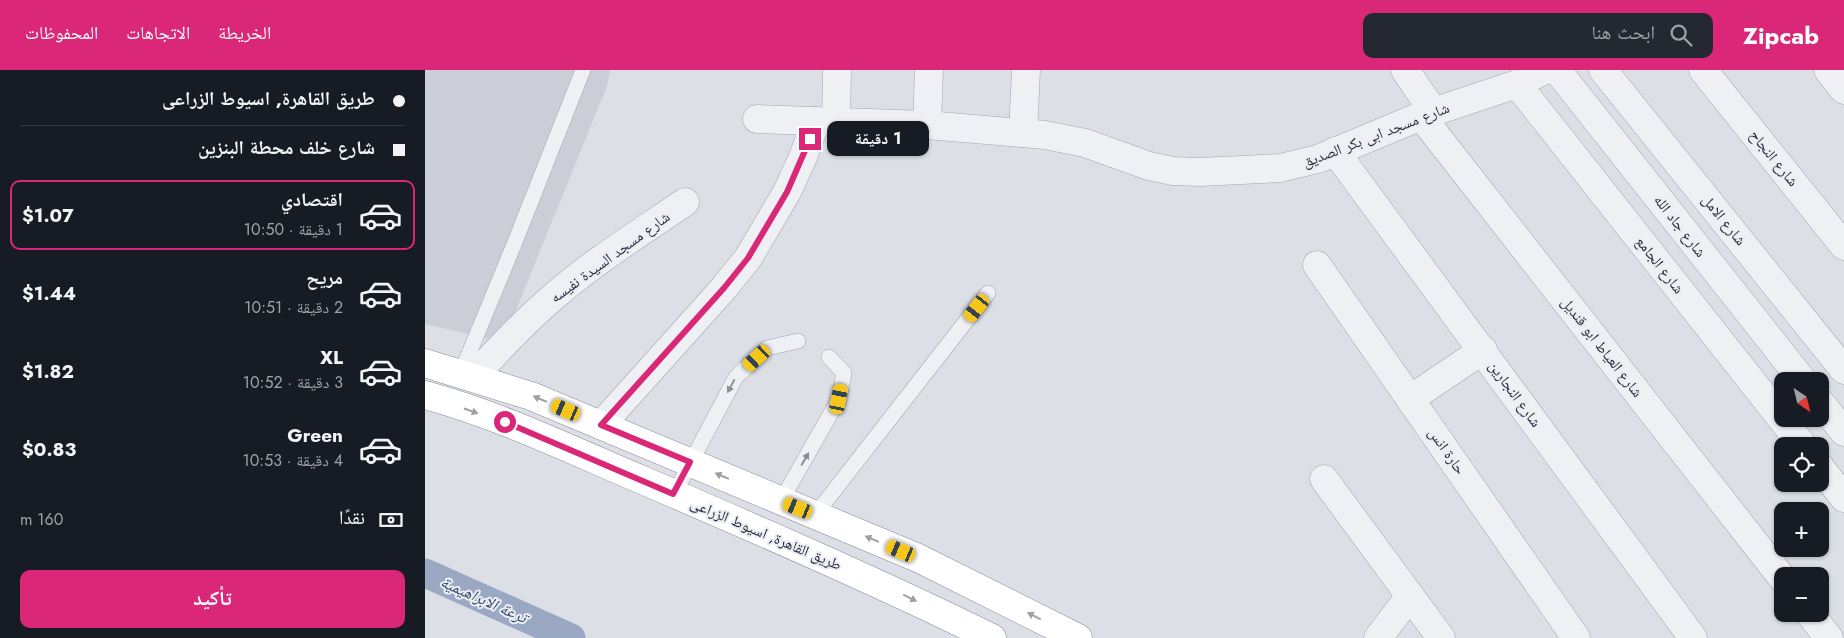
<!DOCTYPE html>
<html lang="ar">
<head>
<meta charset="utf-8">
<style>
	:root { --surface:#171b24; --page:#242831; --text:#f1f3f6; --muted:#9ea1a6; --line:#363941; --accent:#db2777 }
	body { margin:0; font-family:Jost,"Noto Naskh Arabic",sans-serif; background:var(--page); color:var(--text); direction:rtl; height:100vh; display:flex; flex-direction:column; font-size:19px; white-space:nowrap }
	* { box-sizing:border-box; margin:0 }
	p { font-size:16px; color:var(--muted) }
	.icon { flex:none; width:28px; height:28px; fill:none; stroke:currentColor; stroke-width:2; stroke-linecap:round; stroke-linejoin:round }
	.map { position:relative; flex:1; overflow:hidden; direction:ltr }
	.side { display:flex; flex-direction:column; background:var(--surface); width:425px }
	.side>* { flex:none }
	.guide { display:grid; align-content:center; height:110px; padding:0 20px; background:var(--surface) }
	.needle { width:32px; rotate:145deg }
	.fabs { position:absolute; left:1349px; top:302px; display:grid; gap:10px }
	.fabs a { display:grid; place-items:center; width:55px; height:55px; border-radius:10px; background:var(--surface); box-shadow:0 1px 4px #0004; font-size:25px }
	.end { position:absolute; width:22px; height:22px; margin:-11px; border:6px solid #db2777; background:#fff; box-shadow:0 0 0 2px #fff }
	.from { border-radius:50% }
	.bubble { position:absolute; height:35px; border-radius:10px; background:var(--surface); box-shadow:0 1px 4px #0004; font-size:16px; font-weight:700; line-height:35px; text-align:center; direction:rtl }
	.car { position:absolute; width:15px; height:30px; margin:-15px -8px; border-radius:6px; box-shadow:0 0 4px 1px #0007; background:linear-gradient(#f5c518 24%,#345 0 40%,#f5c518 0 76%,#345 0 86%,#f5c518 0) }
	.guide b { display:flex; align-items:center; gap:18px; height:48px; font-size:19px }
	.guide b+b { border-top:1px solid var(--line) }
	.guide i { width:12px; height:12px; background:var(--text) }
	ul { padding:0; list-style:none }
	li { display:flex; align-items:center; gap:15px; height:70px; margin:0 10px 8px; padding:0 10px; border:2px solid transparent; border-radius:10px }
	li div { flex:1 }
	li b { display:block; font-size:19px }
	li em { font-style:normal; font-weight:700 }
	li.active { border-color:var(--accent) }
	li>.icon { width:45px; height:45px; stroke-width:1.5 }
	.pay { display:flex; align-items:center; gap:12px; height:55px; padding:0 20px; font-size:19px }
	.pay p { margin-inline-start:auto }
	.primary-button { display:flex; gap:10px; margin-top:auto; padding:10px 20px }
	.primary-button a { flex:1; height:58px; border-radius:10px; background:var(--accent); color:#fff; font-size:20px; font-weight:700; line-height:58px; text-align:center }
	header { display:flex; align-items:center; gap:30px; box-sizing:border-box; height:70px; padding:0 25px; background:var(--accent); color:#fff }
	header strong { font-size:24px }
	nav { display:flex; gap:28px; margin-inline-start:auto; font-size:18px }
	.search { width:350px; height:45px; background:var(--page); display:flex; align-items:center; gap:12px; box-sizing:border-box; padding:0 18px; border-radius:10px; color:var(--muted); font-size:19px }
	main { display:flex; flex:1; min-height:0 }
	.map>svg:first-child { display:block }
	.built { fill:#cbced6 }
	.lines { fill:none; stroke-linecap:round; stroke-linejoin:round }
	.canal { stroke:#9aa8c3; stroke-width:29 }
	.lane-casing { stroke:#a2a6ae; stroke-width:16 }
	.street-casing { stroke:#a2a6ae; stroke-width:29 }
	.highway-casing { stroke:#858b9b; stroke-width:29 }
	.lane { stroke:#eff0f4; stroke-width:15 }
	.street { stroke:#eff0f4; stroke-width:28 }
	.highway { stroke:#fff; stroke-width:28 }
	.oneway { fill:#8b8e97 }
	.oneway2 { fill:#9ea0a6 }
	.route { stroke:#db2777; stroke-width:6 }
	.labels { text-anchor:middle; stroke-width:4; stroke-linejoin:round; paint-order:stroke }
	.street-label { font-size:15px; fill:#272c3a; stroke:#ebeef3 }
	.water-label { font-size:16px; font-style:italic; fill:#35466b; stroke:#ebeef3 }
</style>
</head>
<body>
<header>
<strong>Zipcab</strong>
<div class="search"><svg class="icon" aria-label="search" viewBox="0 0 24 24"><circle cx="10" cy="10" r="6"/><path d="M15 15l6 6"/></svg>ابحث هنا</div>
<nav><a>الخريطة</a><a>الاتجاهات</a><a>المحفوظات</a></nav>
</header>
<main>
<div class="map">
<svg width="1419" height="568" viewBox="0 0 1419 568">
	<rect width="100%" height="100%" fill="#dcdfe5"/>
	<polygon class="built" points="0,0 185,0 182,16 78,272 0,254"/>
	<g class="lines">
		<polyline class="canal" points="0,503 146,568"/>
		<defs>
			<g id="lane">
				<polyline points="36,303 90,172 158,0"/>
				<polyline points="249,424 311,307 342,278 373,271"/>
				<polyline points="356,431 414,329 419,303 404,287"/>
				<polyline points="390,445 563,223"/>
			</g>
			<g id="street">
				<polyline points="980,0 1008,41"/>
				<polyline points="1132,0 1378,311"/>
				<polyline points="1178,0 1419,300"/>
				<polyline points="1278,0 1419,176"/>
				<polyline points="1403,0 1419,20"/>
				<polyline points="1092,14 1378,376"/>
				<polyline points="996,46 1358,509"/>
				<polyline points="332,49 502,55 620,65 660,73 724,96 748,101 775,102 855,98 893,89 996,46 1092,14 1120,0"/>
				<polyline points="411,52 412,0"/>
				<polyline points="502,55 504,0"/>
				<polyline points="598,63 601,0"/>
				<polyline points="910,81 1268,568"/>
				<polyline points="892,195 1151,568"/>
				<path d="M48,307C73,280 98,253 127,228C168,192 215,163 260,132"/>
				<polyline points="985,329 1058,280"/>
				<polyline points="1395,332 1419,362"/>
				<polyline points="176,355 299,218 323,188 362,122 378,87 391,51"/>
				<polyline points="1395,397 1419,428"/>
				<polyline points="899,409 1016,568"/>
				<polyline points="1385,544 1404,568"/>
				<polyline points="953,568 985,526"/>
			</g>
			<g id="highway">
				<polyline points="0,293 106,326 493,488 653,568"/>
				<path d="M0,325C74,345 144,379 215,409C333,460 451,511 567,568"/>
			</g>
		</defs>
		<use href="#lane" class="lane-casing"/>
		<use href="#street" class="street-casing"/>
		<use href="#highway" class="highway-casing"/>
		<use href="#lane" class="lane"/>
		<use href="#street" class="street"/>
		<use href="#highway" class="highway"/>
	</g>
	<defs><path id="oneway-solid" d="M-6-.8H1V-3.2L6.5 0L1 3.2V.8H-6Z" transform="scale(1.25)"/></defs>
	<g class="oneway">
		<use href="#oneway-solid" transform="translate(306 316) rotate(118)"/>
		<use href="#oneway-solid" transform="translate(380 389) rotate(-60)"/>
	</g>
	<g class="oneway2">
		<use href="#oneway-solid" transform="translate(115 329) rotate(-157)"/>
		<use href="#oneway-solid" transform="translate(46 341) rotate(19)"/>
		<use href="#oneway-solid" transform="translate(297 406) rotate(-157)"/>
		<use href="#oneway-solid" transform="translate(447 469) rotate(-157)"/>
		<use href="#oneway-solid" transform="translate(485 528) rotate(26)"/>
		<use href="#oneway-solid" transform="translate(609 546) rotate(-153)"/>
	</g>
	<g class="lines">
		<polyline class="route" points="80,352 248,424 265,392 176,355 299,218 323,188 362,122 385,69"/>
	</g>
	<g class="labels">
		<g class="street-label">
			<text transform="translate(951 65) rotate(-21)" y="5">شارع مسجد ابى بكر الصديق</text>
			<text transform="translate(1349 88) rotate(51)" y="5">شارع النجاح</text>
			<text transform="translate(1299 150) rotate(51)" y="5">شارع الامل</text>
			<text transform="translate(1255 156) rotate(52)" y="5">شارع جاد الله</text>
			<text transform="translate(185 187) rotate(-36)" y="5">شارع مسجد السيدة نفيسه</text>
			<text transform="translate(1235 195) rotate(52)" y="5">شارع الجامع</text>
			<text transform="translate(1177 277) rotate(52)" y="5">شارع العياط ابو قنديل</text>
			<text transform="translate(1090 324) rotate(54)" y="5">شارع النجارين</text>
			<text transform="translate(1022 381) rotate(55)" y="5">حارة انس</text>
			<text transform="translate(341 464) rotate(23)" y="5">طريق القاهرة, اسيوط الزراعى</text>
		</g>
		<g class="water-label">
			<text transform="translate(59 529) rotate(24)" y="6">ترعة الابراهيمية</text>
		</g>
	</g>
</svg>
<div class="fabs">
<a><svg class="needle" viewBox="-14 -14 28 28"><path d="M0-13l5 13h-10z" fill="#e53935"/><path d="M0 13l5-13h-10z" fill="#9ea1a6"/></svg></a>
<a><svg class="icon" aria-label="locate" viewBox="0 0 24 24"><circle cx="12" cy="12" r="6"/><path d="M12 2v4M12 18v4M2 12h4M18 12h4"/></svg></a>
<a>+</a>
<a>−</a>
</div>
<i class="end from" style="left:80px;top:352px"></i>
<i class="end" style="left:385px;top:69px"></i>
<div class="bubble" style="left:402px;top:51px;width:102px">1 دقيقة</div>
<i class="car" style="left:552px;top:238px;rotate:218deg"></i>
<i class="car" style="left:332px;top:288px;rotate:227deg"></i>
<i class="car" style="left:414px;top:329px;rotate:11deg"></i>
<i class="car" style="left:141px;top:340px;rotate:293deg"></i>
<i class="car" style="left:373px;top:438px;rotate:292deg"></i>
<i class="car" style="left:476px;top:481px;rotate:293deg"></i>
</div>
<section class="side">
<div class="guide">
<b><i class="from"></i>طريق القاهرة, اسيوط الزراعى</b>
<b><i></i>شارع خلف محطة البنزين</b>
</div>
<ul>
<li class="active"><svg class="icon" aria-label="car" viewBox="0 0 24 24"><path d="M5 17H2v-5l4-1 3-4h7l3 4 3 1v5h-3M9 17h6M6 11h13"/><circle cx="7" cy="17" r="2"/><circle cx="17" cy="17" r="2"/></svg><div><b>اقتصادي</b><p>1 دقيقة · 10:50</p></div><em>$1.07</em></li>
<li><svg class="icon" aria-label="car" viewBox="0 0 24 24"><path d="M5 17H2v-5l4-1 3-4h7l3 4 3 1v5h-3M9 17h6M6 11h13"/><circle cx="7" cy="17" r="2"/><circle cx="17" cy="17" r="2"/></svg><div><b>مريح</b><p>2 دقيقة · 10:51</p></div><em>$1.44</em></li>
<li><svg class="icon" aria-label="car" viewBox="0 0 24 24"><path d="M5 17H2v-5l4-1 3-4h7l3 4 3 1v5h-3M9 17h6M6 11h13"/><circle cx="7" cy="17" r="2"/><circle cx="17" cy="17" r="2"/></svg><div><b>XL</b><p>3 دقيقة · 10:52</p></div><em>$1.82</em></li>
<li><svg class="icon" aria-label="car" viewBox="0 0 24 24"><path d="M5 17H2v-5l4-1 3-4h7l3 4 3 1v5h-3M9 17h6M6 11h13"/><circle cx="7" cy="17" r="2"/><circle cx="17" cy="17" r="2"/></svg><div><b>Green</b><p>4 دقيقة · 10:53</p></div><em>$0.83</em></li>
</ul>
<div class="pay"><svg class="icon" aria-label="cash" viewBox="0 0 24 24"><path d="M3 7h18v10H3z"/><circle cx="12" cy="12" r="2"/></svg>نقدًا<p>160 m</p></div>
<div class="primary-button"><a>تأكيد</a></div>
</section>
</main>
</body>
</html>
